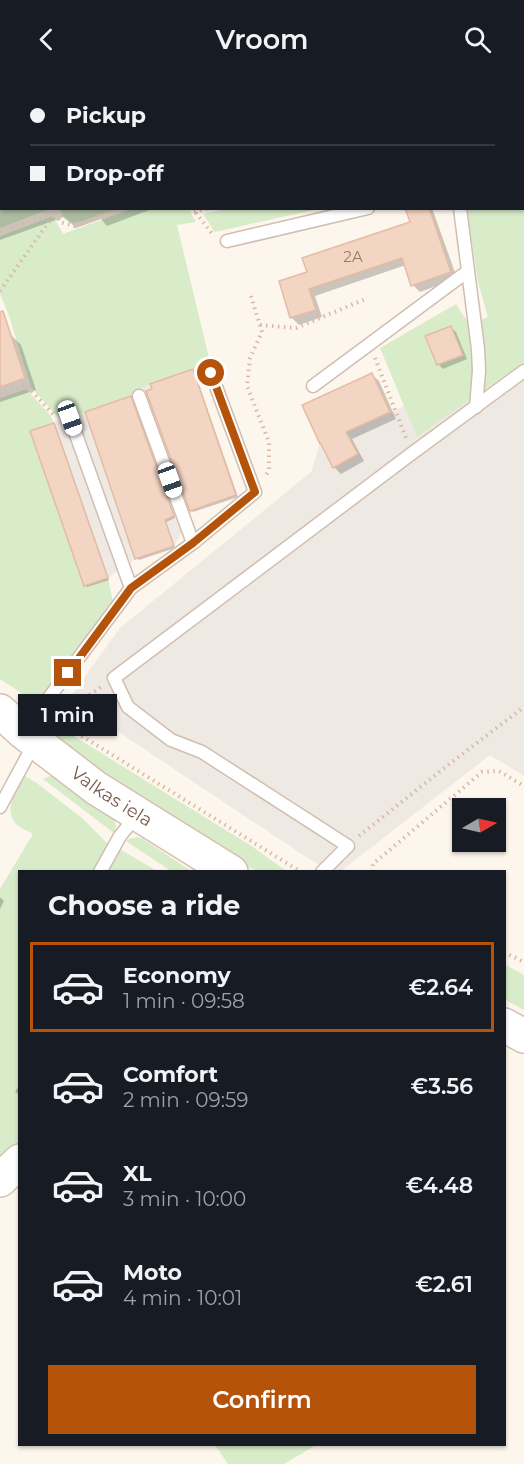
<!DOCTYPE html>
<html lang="en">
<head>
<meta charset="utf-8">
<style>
	:root { --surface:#171b24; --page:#20242c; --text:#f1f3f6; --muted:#9ea1a6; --line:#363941; --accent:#b45309 }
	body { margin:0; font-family:Montserrat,sans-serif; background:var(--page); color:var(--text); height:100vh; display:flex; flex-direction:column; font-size:22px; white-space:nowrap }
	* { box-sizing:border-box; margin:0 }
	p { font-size:20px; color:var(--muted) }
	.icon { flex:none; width:33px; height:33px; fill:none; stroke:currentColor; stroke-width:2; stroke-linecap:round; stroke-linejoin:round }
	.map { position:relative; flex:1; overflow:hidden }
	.panel { position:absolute; left:18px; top:792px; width:488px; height:576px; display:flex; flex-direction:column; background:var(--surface); border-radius:0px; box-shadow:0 2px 4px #0004 }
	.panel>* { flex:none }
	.top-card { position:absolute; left:0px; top:0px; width:525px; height:132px; box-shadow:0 2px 4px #0004; display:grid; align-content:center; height:132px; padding:0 30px; background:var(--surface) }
	.needle { width:39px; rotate:81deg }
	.fabs { position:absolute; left:452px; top:720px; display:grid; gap:12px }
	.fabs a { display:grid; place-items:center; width:54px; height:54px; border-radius:0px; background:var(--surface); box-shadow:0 2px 4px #0004; font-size:30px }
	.end { position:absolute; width:27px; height:27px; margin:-14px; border:8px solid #b45309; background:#fff; box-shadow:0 0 0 3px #fff }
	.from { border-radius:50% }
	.bubble { position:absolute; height:42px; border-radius:0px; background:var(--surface); box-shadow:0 2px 4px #0004; font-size:20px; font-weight:600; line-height:42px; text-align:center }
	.car { position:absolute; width:18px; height:36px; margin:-18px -9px; border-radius:8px; box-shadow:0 0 4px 2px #0007; background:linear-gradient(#fff 24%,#345 0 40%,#fff 0 76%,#345 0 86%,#fff 0) }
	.top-card b { display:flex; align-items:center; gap:21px; height:57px; font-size:22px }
	.top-card b+b { border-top:2px solid var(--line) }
	.top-card i { width:15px; height:15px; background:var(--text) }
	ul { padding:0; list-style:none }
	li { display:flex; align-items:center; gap:18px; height:90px; margin:0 12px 9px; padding:0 18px; border:3px solid transparent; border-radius:0px }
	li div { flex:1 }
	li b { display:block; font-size:22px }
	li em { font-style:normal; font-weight:600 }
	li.active { border-color:var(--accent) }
	li>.icon { width:54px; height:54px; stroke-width:1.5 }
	h2 { padding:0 30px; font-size:27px; line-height:72px }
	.action { display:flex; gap:12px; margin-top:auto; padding:12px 30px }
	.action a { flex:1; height:69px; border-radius:0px; background:var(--accent); color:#fff; font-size:24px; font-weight:600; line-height:69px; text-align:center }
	header { display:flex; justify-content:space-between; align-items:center; height:78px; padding:0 30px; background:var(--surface); font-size:27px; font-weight:600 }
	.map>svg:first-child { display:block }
	.industrial { fill:#efe9e4 }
	.green { fill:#d8ecc9 }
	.shadow { fill:#0003 }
	.building { fill:#f3d5c3; stroke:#e6bba3; stroke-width:1.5 }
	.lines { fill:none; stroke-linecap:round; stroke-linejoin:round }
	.lane-casing { stroke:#d1beb0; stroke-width:15 }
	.street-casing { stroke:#d1beb0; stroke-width:26 }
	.secondary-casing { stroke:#d6c0b0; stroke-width:36 }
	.path { stroke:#d9b8a5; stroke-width:4; stroke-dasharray:1.5 4.5; stroke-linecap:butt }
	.lane { stroke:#fff; stroke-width:12 }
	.street { stroke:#fff; stroke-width:22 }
	.secondary { stroke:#fff; stroke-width:33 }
	.route { stroke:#b45309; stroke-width:8 }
	.labels { text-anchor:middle; stroke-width:6; stroke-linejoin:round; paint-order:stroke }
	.number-label { font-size:15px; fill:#987a6a }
	.street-label { font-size:18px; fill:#7a5c4d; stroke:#fffaf3 }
</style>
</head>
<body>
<header><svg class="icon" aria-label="back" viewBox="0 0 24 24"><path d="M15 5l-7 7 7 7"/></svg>Vroom<svg class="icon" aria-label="search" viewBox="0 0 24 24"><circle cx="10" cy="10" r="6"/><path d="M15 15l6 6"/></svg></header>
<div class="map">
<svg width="524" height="1386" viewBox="0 0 524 1386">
	<rect width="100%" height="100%" fill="#fdf6ec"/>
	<g class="industrial">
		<polygon points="524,263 524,698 490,677 341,793 330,793 303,777 69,621 120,550 311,394 320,366 390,335 509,273"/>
		<polygon points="193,291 236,417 193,432 174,468 135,481 108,500 30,353 123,321 150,306"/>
	</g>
	<g class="green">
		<polygon points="1,93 2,130 50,131 0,150 0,94"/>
		<polygon points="524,99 524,284 417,359 380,270 456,226 469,246 488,239 478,204 467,131 524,130"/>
		<polygon points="229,130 318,130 318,131 215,154 203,136"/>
		<polygon points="60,131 60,130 115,131 83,143 72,145 64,141"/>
		<polygon points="131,131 189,131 196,144 177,147 210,284 150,306 123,321 83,335 60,341 31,309 8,235 0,216 0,158 53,138 63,156"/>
		<polygon points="26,311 50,337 54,345 108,500 114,528 48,615 35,624 0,601 0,320"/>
		<path d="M51,644L253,769L285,792C272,796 259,793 247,789L133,722L53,658Z"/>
		<path d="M24,697L38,706L82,740L108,766L106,775L95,793L20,794L19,1067L0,1086V811L33,756C28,753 20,750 16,746C3,730 16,713 24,697Z"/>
		<polygon points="50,698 58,698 114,740 116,749 114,755 43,701"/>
		<polygon points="137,759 143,761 191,793 171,793 126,763 129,761"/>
		<polygon points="118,770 157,793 107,794"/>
		<polygon points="504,886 524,897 524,932 504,921"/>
		<polygon points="215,1367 316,1367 284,1386 228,1386"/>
	</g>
	<g class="shadow">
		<rect x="73" y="0" width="23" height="2"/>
		<polygon points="345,0 387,0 388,2 346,2"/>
		<polygon points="2,107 2,130 152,131 107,148 101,141 76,150 64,139 0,162 0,108"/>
		<polygon points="407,130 432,130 457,200 420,214 413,207 406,187 315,218 322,239 299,247 292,240 281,204 309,195 412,144"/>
		<polygon points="451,250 456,254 467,281 443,291 438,286"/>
		<polygon points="9,255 21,267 36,312 0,324 0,259"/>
		<polygon points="193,293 195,295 238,419 193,434 191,432"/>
		<polygon points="372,297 379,303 396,341 352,361 364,383 341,396 334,389 324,368"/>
		<polygon points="131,320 133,322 175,440 166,444 175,470 139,482 137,480"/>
		<polygon points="54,347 56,349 109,502 87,509 85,507"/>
		<polygon points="0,819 4,823 0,831"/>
		<polygon points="20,1006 20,1017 15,1014"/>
	</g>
	<g class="building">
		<polygon points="405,130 429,130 451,194 411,208 402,180 309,211 316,232 290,240 279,203 307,194 302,180 410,144"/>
		<polygon points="3,233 25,300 0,309 0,234"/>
		<polygon points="451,248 463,277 437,287 425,258"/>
		<polygon points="193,291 236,417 190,433 146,313 152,311 150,306"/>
		<polygon points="372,295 390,334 346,354 358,376 333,390 321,366 320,366 302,327"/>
		<polygon points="131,318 174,438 165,442 174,468 135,481 85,334"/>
		<polygon points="54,345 108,500 84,508 30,353"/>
	</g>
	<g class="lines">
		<defs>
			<g id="lane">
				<polyline points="405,0 405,2"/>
				<polyline points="444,0 444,2"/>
				<polyline points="0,82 2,81"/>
				<polyline points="460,130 478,271 479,293 476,329"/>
				<polyline points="227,163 368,130"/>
				<polyline points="313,308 468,193"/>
				<polyline points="139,318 193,465"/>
				<polyline points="70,340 131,510"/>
				<polyline points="24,653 131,510 193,465 255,414 211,295"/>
				<polyline points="0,729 35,664"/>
				<polyline points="100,794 120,758 137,737"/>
				<polyline points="322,794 348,768 202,674 171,662 128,629 114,600 411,376 524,293"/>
			</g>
			<polyline id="street" points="106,0 106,2"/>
			<g id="secondary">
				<path id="s1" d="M0,633L23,654L96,710L231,794"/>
				<polyline points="504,947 524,958"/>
				<polyline points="0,1102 20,1083"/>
			</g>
		</defs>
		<use href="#lane" class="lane-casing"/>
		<use href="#street" class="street-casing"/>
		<use href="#secondary" class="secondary-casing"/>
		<g class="path">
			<polyline points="5,0 6,2"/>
			<polyline points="157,2 158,0"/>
			<polyline points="53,130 60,144 75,148 120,130"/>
			<polyline points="192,130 214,158"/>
			<polyline points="194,134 208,130"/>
			<polyline points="0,154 54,135"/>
			<polyline points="0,213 55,135"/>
			<polyline points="251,218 262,254 250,280 247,308 269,364 269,392 265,399"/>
			<polyline points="260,247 296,250 368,220"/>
			<polyline points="375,280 406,360"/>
			<polyline points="0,317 26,307 56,339"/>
			<polyline points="51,639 301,794"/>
			<polyline points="55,641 101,609"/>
			<polyline points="359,758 448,687 524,629"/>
			<polyline points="372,794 373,786 482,694 499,693 524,708"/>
			<polyline points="504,874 524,884"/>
		</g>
		<use href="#lane" class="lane"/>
		<use href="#street" class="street"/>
		<use href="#secondary" class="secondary"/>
	</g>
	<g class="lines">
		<polyline class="route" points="68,595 131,510 193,465 255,414 211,295"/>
	</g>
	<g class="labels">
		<g class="number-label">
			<text x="353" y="184">2A</text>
		</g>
		<g class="street-label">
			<text dy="6" stroke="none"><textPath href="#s1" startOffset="141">Valkas iela</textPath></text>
		</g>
	</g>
</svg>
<div class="fabs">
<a><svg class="needle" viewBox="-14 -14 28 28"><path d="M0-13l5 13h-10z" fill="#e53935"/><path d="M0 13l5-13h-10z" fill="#9ea1a6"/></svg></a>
</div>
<i class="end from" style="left:211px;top:295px"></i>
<i class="end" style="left:68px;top:595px"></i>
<div class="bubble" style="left:18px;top:616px;width:99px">1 min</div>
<i class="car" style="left:70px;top:340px;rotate:160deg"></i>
<i class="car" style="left:170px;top:402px;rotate:160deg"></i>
<div class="top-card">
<b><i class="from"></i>Pickup</b>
<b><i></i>Drop-off</b>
</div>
<section class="panel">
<h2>Choose a ride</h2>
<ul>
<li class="active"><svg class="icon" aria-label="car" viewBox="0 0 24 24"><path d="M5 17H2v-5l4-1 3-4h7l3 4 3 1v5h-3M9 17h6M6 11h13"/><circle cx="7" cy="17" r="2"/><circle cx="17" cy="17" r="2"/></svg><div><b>Economy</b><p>1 min · 09:58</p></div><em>€2.64</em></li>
<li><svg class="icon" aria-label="car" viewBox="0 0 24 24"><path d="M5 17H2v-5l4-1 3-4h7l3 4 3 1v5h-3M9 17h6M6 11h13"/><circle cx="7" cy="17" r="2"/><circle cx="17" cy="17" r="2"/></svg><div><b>Comfort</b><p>2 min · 09:59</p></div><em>€3.56</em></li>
<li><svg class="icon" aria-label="car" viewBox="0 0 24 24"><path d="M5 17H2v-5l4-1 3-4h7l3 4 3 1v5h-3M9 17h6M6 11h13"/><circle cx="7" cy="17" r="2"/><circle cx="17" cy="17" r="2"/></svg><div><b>XL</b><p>3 min · 10:00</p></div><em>€4.48</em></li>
<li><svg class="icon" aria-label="car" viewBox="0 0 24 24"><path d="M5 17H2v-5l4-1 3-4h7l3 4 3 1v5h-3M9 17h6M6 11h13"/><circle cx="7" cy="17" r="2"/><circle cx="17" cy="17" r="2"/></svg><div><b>Moto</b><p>4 min · 10:01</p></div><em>€2.61</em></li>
</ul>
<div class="action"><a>Confirm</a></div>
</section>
</div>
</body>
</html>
